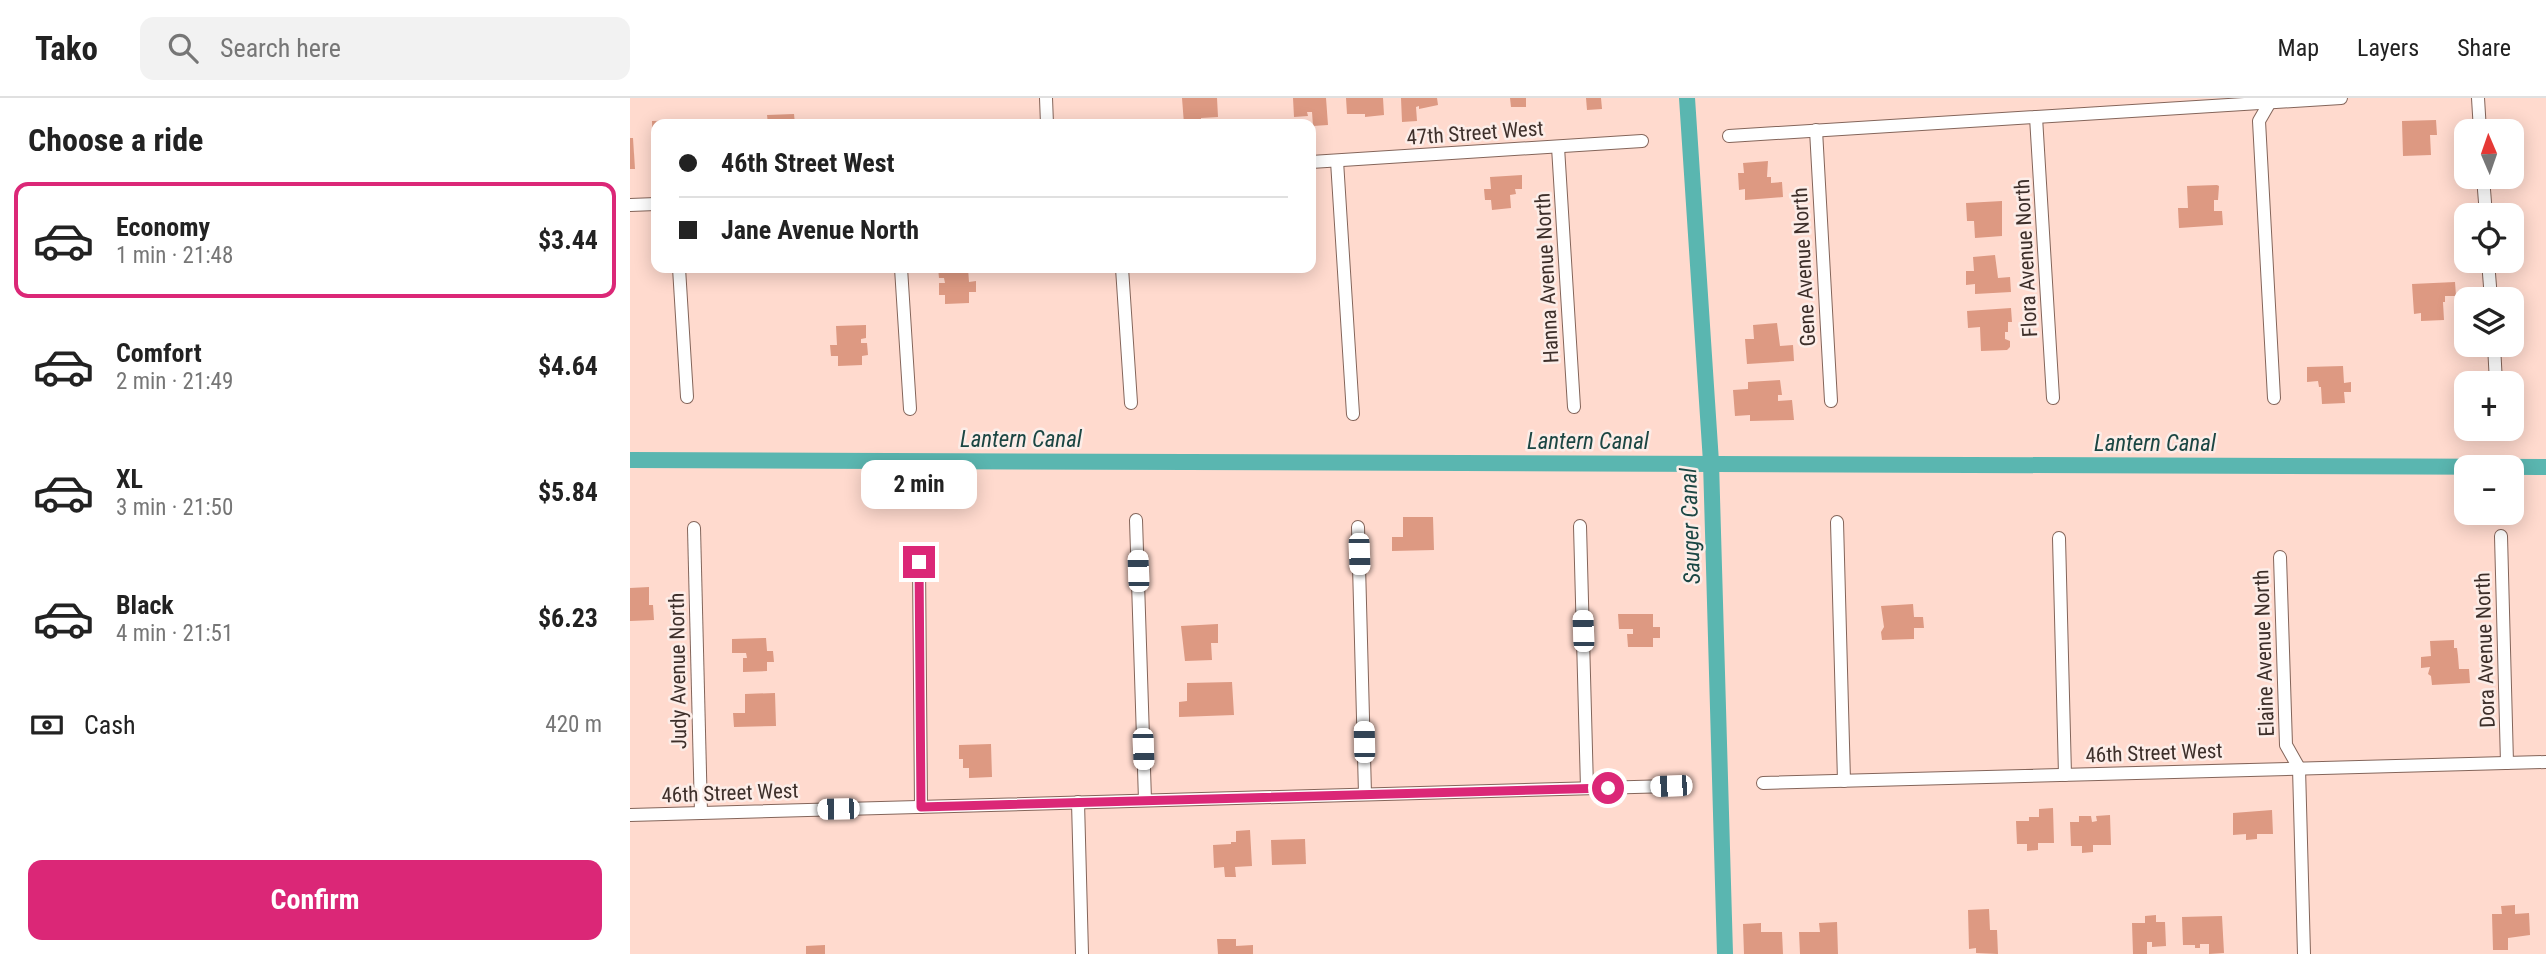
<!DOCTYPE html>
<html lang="en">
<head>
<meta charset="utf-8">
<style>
	:root { --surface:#fff; --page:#f2f2f2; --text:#222; --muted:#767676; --line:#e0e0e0; --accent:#db2777 }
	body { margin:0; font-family:"Roboto Condensed",sans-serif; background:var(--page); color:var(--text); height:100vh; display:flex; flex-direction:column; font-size:26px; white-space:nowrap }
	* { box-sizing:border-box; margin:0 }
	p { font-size:23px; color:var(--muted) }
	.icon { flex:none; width:38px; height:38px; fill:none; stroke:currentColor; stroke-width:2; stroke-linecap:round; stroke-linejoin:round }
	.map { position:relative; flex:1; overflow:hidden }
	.drawer { display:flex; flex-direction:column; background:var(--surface); width:630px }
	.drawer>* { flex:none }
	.guide { position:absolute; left:21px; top:21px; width:665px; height:154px; border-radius:14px; box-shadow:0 4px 18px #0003; display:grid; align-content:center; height:154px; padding:0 28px; background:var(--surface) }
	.needle { width:46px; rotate:358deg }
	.fabs { position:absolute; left:1824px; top:21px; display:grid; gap:14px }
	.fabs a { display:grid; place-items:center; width:70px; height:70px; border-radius:14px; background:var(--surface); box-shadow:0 4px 18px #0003; font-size:35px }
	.end { position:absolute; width:32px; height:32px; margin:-16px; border:9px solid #db2777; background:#fff; box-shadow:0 0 0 4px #fff }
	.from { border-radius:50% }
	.bubble { position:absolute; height:49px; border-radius:14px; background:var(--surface); box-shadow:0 4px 18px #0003; font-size:23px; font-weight:700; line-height:49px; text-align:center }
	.car { position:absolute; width:21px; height:42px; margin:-21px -10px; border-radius:9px; box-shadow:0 0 5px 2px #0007; background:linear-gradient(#fff 24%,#345 0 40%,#fff 0 76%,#345 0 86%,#fff 0) }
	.guide b { display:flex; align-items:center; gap:24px; height:66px; font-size:26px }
	.guide b+b { border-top:2px solid var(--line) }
	.guide i { width:18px; height:18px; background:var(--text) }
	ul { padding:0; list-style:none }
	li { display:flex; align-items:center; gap:21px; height:116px; margin:0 14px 10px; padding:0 14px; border:4px solid transparent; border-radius:14px }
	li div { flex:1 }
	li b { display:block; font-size:26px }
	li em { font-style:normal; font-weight:700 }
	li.selected { border-color:var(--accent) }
	li>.icon { width:63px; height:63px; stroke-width:1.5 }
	h2 { padding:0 28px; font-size:32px; line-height:84px }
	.pay { display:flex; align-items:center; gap:18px; height:77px; padding:0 28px; font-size:26px }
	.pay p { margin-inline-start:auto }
	.button { display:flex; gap:14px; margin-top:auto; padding:14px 28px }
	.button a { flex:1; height:80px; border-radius:14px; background:var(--accent); color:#fff; font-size:28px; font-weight:700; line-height:80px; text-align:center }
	header { display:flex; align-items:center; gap:42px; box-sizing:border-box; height:98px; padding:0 35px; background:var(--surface); border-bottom:2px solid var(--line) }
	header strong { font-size:33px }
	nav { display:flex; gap:38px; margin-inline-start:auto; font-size:24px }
	.search { width:490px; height:63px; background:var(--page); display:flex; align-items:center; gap:18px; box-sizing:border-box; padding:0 24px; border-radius:14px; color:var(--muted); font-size:26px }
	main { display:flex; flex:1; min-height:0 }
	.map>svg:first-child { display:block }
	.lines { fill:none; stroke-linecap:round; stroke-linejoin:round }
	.canal { stroke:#5ab6b0; stroke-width:16 }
	.building { fill:#dd9982 }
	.minor-casing { stroke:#84655a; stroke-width:14 }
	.minor { stroke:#fff; stroke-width:12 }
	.route { stroke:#db2777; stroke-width:9 }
	.labels { text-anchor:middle; stroke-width:5; stroke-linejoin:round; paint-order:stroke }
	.street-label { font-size:21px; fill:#3d2f2a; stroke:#fcede8 }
	.water-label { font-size:23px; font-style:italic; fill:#1b4643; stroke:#fcede8 }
</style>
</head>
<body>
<header>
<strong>Tako</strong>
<div class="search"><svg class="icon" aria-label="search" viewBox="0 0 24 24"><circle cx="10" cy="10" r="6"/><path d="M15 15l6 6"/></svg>Search here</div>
<nav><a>Map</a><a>Layers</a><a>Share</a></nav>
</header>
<main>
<section class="drawer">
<h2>Choose a ride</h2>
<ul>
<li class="selected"><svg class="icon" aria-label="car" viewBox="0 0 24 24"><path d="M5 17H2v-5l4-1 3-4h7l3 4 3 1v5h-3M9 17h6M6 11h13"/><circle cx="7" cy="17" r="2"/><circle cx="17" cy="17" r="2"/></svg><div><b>Economy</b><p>1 min · 21:48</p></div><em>$3.44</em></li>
<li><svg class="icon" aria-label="car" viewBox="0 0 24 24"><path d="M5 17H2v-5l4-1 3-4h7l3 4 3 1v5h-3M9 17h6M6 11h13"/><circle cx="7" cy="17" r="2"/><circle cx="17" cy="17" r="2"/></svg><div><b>Comfort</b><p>2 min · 21:49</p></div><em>$4.64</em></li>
<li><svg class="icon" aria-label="car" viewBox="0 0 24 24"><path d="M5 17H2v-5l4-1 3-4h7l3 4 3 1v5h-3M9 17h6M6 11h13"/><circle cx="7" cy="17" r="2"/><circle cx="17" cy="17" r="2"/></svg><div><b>XL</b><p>3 min · 21:50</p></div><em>$5.84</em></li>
<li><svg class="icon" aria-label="car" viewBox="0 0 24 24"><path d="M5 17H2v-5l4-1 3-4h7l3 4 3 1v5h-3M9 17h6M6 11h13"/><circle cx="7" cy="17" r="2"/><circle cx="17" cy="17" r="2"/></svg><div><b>Black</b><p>4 min · 21:51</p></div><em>$6.23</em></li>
</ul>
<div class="pay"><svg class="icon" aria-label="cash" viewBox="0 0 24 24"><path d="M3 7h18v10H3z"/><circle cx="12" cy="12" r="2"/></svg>Cash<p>420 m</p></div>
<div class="button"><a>Confirm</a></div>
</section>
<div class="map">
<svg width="1916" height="856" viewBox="0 0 1916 856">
	<rect width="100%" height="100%" fill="#ffdace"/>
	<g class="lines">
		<g class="canal">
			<polyline points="1057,0 1081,364 1095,856"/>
			<polyline points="0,362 1916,369"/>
		</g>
	</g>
	<g class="building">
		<polygon points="552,0 587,0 588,19 571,20 571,24 568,26 554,26"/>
		<polygon points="663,0 696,0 698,27 683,28 682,14 677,14 678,18 664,19"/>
		<polygon points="716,0 753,0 754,17 735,19 735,16 717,16"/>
		<polygon points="771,0 807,0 808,7 789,11 789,8 786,9 787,23 772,24"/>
		<polygon points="880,0 896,0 896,9 881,9"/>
		<polygon points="956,0 971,0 972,11 957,12"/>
		<polygon points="164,16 165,26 138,26 137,17"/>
		<polygon points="59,22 59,26 26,26 26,58 23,58 22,23"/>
		<polygon points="1806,22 1807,37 1800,37 1801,57 1773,58 1772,23"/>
		<polygon points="0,40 3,40 5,71 0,71"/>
		<polygon points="1138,63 1137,79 1141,79 1141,85 1152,84 1153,99 1115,102 1115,91 1109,92 1108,75 1114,75 1113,65"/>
		<polygon points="892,77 892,91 885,91 886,96 880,97 881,110 862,112 861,102 855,102 854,91 861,91 860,79"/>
		<polygon points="1587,87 1589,88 1588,102 1584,102 1584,113 1592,113 1593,127 1549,130 1548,110 1558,110 1557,88"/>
		<polygon points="1372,103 1372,138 1345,140 1344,123 1337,123 1336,105"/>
		<polygon points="1365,157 1368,180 1380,179 1381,194 1345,196 1345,186 1336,187 1336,173 1344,173 1343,159"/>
		<polygon points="308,170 338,170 339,184 346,183 346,194 339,194 339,205 315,206 315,197 309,197 309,185 315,185 314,180 309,180"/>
		<polygon points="1825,184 1826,198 1815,198 1815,204 1813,204 1814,222 1791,223 1791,215 1784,216 1782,186"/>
		<polygon points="1381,210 1382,224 1378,224 1378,234 1375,234 1375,241 1380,243 1380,249 1377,252 1351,253 1350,229 1338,230 1337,213"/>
		<polygon points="1147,225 1150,248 1163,247 1164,263 1117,266 1115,241 1124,241 1123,227"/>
		<polygon points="236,227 236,240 231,241 231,245 237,245 238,257 232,258 232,267 208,268 208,258 201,258 200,247 207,247 206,228"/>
		<polygon points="1713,268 1714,285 1721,284 1721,294 1714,294 1715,305 1692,306 1691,289 1689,289 1688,283 1677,284 1677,269"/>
		<polygon points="1150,282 1152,297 1148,297 1148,303 1162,302 1164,322 1120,323 1120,317 1105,318 1103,292 1118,291 1118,284"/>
		<polygon points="773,419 803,419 804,452 762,453 762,439 773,439"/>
		<polygon points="19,489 19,507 23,507 24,522 0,523 0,490"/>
		<polygon points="1283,506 1284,519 1293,519 1294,530 1284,530 1284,541 1252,542 1251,534 1254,529 1251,508"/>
		<polygon points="988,516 1023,516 1023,529 1030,529 1030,540 1023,540 1023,549 998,549 997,536 1003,536 1003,531 989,531"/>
		<polygon points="588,526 588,545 581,545 582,562 555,563 551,528"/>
		<polygon points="136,540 137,553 143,553 144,564 137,564 137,573 113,574 113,560 117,560 116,555 102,555 102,541"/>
		<polygon points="1824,542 1824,550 1827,550 1828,558 1829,571 1839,571 1840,585 1802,587 1801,578 1798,576 1800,569 1791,570 1791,559 1801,558 1800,543"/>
		<polygon points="602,584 604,617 549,619 549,604 557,603 557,585"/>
		<polygon points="145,595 146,628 104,629 103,615 115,615 115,596"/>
		<polygon points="361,646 362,679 339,680 339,670 333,670 333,661 329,661 329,647"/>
		<polygon points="1423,710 1424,745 1408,745 1408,752 1397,753 1397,746 1387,746 1386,723 1399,723 1399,719 1409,719 1409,711"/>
		<polygon points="1642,712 1643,736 1627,736 1627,741 1616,742 1616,736 1603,737 1603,715"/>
		<polygon points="1480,717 1481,747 1463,747 1463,754 1452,755 1452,748 1441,748 1440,724 1449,724 1449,718 1461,718 1462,724 1467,723 1466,718"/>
		<polygon points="620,732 622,768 605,769 606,779 595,779 594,769 584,770 583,747 601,746 601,744 606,744 606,733"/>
		<polygon points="675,741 676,766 642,767 641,742"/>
		<polygon points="1885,807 1885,816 1899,815 1900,837 1878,840 1878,852 1863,852 1862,816 1872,816 1871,808"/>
		<polygon points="1359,811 1360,832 1367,832 1368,856 1346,855 1346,850 1339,851 1338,812"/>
		<polygon points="1526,817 1526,824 1535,824 1536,848 1522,849 1522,844 1517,844 1517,856 1503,856 1502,825 1515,825 1515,818"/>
		<polygon points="1592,818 1594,855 1579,856 1579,846 1570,846 1570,850 1565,850 1565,847 1553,847 1552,819"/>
		<polygon points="1207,824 1208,856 1170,856 1169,834 1190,834 1189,825"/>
		<polygon points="1131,825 1131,834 1152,834 1153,856 1114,856 1113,826"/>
		<polygon points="587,841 606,841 606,848 623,847 623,856 588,856"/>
		<polygon points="195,847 195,856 176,856 176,848"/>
	</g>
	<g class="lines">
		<defs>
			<g id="minor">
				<polyline points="416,0 417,26"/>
				<polyline points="1640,0 1640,4 1629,23 1644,300"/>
				<polyline points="1848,0 1850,33"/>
				<polyline points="1406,19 1423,300"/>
				<polyline points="1186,32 1201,303"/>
				<polyline points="1099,38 1711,0"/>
				<polyline points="928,49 944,309"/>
				<polyline points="707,63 723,316"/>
				<polyline points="681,64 1012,43"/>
				<polyline points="1853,79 1856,117"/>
				<polyline points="0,107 26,106"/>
				<polyline points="1858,163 1861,201"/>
				<polyline points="49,170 57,299"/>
				<polyline points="271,170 280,311"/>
				<polyline points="492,170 501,305"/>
				<polyline points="1864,247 1866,285"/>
				<polyline points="506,422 515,702"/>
				<polyline points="1207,424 1214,683"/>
				<polyline points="950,428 957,690"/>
				<polyline points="728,429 735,696"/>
				<polyline points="64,430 71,715"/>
				<polyline points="1871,438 1877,665"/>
				<polyline points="1429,440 1435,677"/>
				<polyline points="1650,459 1656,647 1669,670 1674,856"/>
				<polyline points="289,464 291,709"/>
				<polyline points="1133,685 1916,664"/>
				<polyline points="448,704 452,856"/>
				<polyline points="0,717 1041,688"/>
			</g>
		</defs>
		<use href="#minor" class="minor-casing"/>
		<use href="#minor" class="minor"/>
	</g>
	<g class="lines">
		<polyline class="route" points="289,464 291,709 978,690"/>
	</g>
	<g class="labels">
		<g class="street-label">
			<text transform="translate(845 35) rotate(-4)" y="7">47th Street West</text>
			<text transform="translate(1396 160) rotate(-93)" y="7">Flora Avenue North</text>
			<text transform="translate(1174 169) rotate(-93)" y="7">Gene Avenue North</text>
			<text transform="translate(917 180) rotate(-93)" y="7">Hanna Avenue North</text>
			<text transform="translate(1855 552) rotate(-92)" y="7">Dora Avenue North</text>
			<text transform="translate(1634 555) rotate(-92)" y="7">Elaine Avenue North</text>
			<text transform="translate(48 573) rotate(-91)" y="7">Judy Avenue North</text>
			<text transform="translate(1524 655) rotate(-2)" y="7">46th Street West</text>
			<text transform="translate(100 695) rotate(-2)" y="7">46th Street West</text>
		</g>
		<g class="water-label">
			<text x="391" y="349">Lantern Canal</text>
			<text x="958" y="351">Lantern Canal</text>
			<text x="1525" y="353">Lantern Canal</text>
			<text transform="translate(1060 428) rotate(-92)" y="8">Sauger Canal</text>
		</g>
	</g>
</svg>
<div class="fabs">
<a><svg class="needle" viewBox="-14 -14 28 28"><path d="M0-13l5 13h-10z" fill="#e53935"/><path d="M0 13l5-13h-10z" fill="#767676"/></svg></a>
<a><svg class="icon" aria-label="locate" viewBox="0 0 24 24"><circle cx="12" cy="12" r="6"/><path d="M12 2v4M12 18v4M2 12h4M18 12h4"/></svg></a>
<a><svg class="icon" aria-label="layers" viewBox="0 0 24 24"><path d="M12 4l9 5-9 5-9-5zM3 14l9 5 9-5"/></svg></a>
<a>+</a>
<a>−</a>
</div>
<i class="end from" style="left:978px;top:690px"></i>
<i class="end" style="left:289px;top:464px"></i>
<div class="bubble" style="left:231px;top:362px;width:116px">2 min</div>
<i class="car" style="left:729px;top:456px;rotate:178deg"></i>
<i class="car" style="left:508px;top:473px;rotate:358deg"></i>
<i class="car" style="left:953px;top:533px;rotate:358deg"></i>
<i class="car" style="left:734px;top:644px;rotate:359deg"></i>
<i class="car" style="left:513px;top:651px;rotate:178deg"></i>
<i class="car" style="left:1041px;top:688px;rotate:268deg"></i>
<i class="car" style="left:208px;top:711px;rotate:269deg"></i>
<div class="guide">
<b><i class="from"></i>46th Street West</b>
<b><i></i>Jane Avenue North</b>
</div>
</div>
</main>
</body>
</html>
